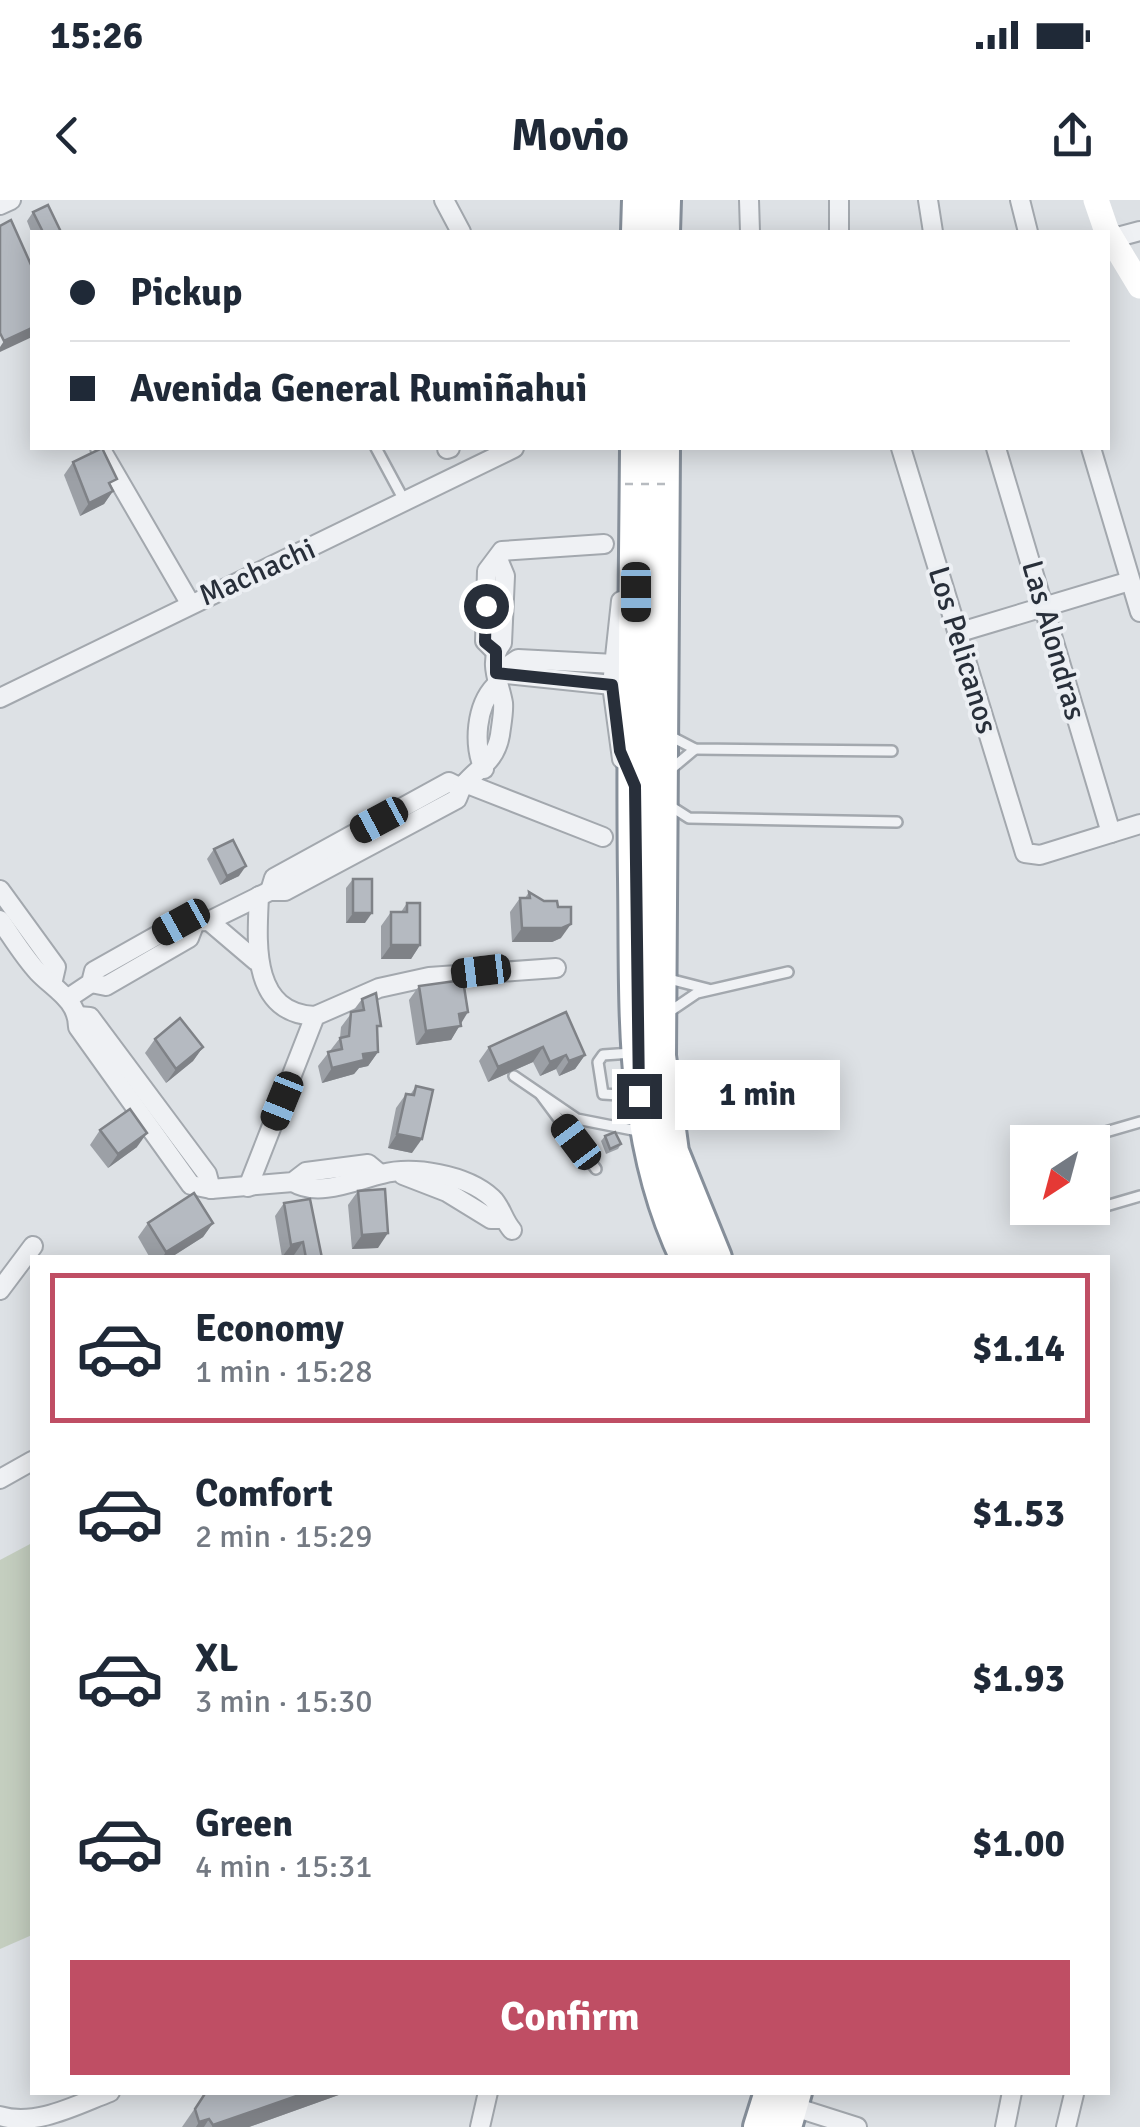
<!DOCTYPE html>
<html lang="en">
<head>
<meta charset="utf-8">
<style>
	:root { --surface:#fff; --page:#f6f6f7; --text:#1f2937; --muted:#747a83; --line:#e0e1e3; --accent:#bf4e64 }
	body { margin:0; font-family:Signika,sans-serif; background:var(--page); color:var(--text); height:100vh; display:flex; flex-direction:column; font-size:38px; white-space:nowrap }
	* { box-sizing:border-box; margin:0 }
	p { font-size:32px; color:var(--muted) }
	.icon { flex:none; width:55px; height:55px; fill:none; stroke:currentColor; stroke-width:2; stroke-linecap:round; stroke-linejoin:round }
	.map { position:relative; flex:1; overflow:hidden }
	.sheet { position:absolute; left:30px; top:1055px; width:1080px; height:840px; display:flex; flex-direction:column; background:var(--surface); border-radius:0px; box-shadow:0 5px 25px #0003 }
	.sheet>* { flex:none }
	.top-card { position:absolute; left:30px; top:30px; width:1080px; height:220px; border-radius:0px; box-shadow:0 5px 25px #0003; display:grid; align-content:center; height:220px; padding:0 40px; background:var(--surface) }
	.needle { width:65px; rotate:216deg }
	.tools { position:absolute; left:1010px; top:925px; display:grid; gap:20px }
	.tools a { display:grid; place-items:center; width:100px; height:100px; border-radius:0px; background:var(--surface); box-shadow:0 5px 25px #0003; font-size:50px }
	.end { position:absolute; width:45px; height:45px; margin:-22px; border:12px solid #282f3a; background:#fff; box-shadow:0 0 0 5px #fff }
	.from { border-radius:50% }
	.bubble { position:absolute; height:70px; border-radius:0px; background:var(--surface); box-shadow:0 5px 25px #0003; font-size:32px; font-weight:700; line-height:70px; text-align:center }
	.car { position:absolute; width:30px; height:60px; margin:-30px -15px; border-radius:12px; box-shadow:0 0 8px 2px #0007; background:linear-gradient(#222 24%,#8ab4d8 0 40%,#222 0 76%,#8ab4d8 0 86%,#222 0) }
	.top-card b { display:flex; align-items:center; gap:35px; height:95px; font-size:38px }
	.top-card b+b { border-top:2px solid var(--line) }
	.top-card i { width:25px; height:25px; background:var(--text) }
	ul { padding:18px 0 0; list-style:none }
	li { display:flex; align-items:center; gap:30px; height:150px; margin:0 20px 15px; padding:0 20px; border:5px solid transparent; border-radius:0px }
	li div { flex:1 }
	li b { display:block; font-size:38px }
	li em { font-style:normal; font-weight:700 }
	li.selected { border-color:var(--accent) }
	li>.icon { width:90px; height:90px; stroke-width:1.5 }
	.cta { display:flex; gap:20px; margin-top:auto; padding:20px 40px }
	.cta a { flex:1; height:115px; border-radius:0px; background:var(--accent); color:#fff; font-size:40px; font-weight:700; line-height:115px; text-align:center }
	.status { display:flex; justify-content:space-between; align-items:center; height:70px; padding:0 50px; background:var(--surface); direction:ltr }
	.status svg { height:28px; fill:currentColor }
	header { display:flex; justify-content:space-between; align-items:center; height:130px; padding:0 40px; background:var(--surface); font-size:45px; font-weight:700 }
	.map>svg:first-child { display:block }
	.green { fill:#c4cebf }
	.lines { fill:none; stroke-linecap:round; stroke-linejoin:round }
	.lane-casing { stroke:#a3a8ae; stroke-width:14 }
	.street-casing { stroke:#a3a8ae; stroke-width:22 }
	.highway-casing { stroke:#868f9a; stroke-width:38 }
	.lane { stroke:#eff1f4; stroke-width:9 }
	.street { stroke:#eff1f4; stroke-width:18 }
	.secondary { stroke:#fff; stroke-width:25 }
	.highway { stroke:#fff; stroke-width:32 }
	.path-bridge { stroke:#b7bbc0; stroke-width:2.5; stroke-dasharray:8 8; stroke-linecap:butt }
	.wall { fill:#9ca0a6 }
	.shaded-wall { fill:#7f8287 }
	.building { fill:#b5bac1; stroke:#7f8287; stroke-width:2.5 }
	.route { stroke:#282f3a; stroke-width:12 }
	.labels { text-anchor:middle; stroke-width:8; stroke-linejoin:round; paint-order:stroke }
	.street-label { font-size:30px; fill:#282f3a; stroke:#eceff3 }
</style>
</head>
<body>
<div class="status"><b>15:26</b><svg viewBox="0 0 49 12"><path d="M0 12V9h3v3zM5 12V6h3v6zM10 12V3h3v9zM15 12V0h3v12zM26 1h20v11H26zM47 4h2v5h-2z"/></svg></div>
<header><svg class="icon" aria-label="back" viewBox="0 0 24 24"><path d="M15 5l-7 7 7 7"/></svg>Movio<svg class="icon" aria-label="share" viewBox="0 0 24 24"><path d="M12 15V3M7 8l5-5 5 5M5 13v7h14v-7"/></svg></header>
<div class="map">
<svg width="1140" height="1927" viewBox="0 0 1140 1927">
	<rect width="100%" height="100%" fill="#dde1e5"/>
	<polygon class="green" points="32,1343 32,1735 0,1749 0,1360"/>
	<g class="lines">
		<defs>
			<g id="lane">
				<polyline points="376,248 405,302"/>
				<polyline points="668,535 695,549 892,551"/>
				<polyline points="670,570 695,549"/>
				<polyline points="667,604 689,618 897,622"/>
				<polyline points="665,778 708,789"/>
				<polyline points="669,812 697,793 788,772"/>
				<polyline points="632,853 603,855 598,862 603,894 636,896"/>
				<polyline points="514,876 577,919 643,932"/>
				<polyline points="541,895 596,969"/>
				<polyline points="1071,942 1140,922"/>
				<polyline points="1099,1008 1140,996"/>
			</g>
			<g id="street">
				<polyline points="444,0 461,32"/>
				<polyline points="749,0 750,32"/>
				<polyline points="839,0 839,32"/>
				<polyline points="928,0 933,32"/>
				<polyline points="1020,0 1028,32"/>
				<polyline points="0,5 11,0"/>
				<polyline points="1110,39 1140,31"/>
				<polyline points="100,248 190,403"/>
				<polyline points="901,248 1025,653 1040,655 1140,624"/>
				<polyline points="996,248 1111,633"/>
				<polyline points="1091,248 1140,412"/>
				<polyline points="447,249 450,248"/>
				<polyline points="621,401 612,485 622,559"/>
				<polyline points="957,433 1130,381"/>
				<polyline points="495,451 485,441 487,371 502,351 604,344"/>
				<polyline points="497,473 518,459 615,464"/>
				<polyline points="497,473 612,485"/>
				<polyline points="0,498 514,248"/>
				<path d="M484,569C473,544 476,506 495,486"/>
				<polyline points="465,583 603,637"/>
				<polyline points="0,690 56,767 53,780"/>
				<polyline points="270,691 274,678 449,582 461,588"/>
				<path d="M259,696C257,741 250,813 315,816"/>
				<path d="M0,720C12,737 24,757 38,772C54,789 78,800 78,827L191,985L211,989L293,982L306,972L368,964L380,974"/>
				<polyline points="209,721 256,761"/>
				<polyline points="91,783 106,786 189,738 194,725"/>
				<path d="M67,799L91,783L94,771L181,722L209,721L270,691H285L457,599C466,570 494,570 500,535C501,526 504,512 503,503C500,484 487,461 502,443L505,376L498,359"/>
				<polyline points="78,816 90,817 207,974 211,989"/>
				<polyline points="403,975 447,992 491,1019 502,1019"/>
				<path d="M293,982C318,998 356,980 382,974C413,966 466,974 492,998C501,1006 503,1020 512,1030"/>
				<polyline points="248,987 315,816 379,788 429,777 556,768"/>
				<polyline points="0,1090 33,1046"/>
				<polyline points="0,1279 32,1261"/>
				<polyline points="791,1906 857,1927"/>
				<path d="M0,1916C36,1927 76,1905 110,1892"/>
				<polyline points="480,1927 488,1892"/>
				<polyline points="1005,1927 1012,1892"/>
				<polyline points="1066,1927 1074,1894"/>
			</g>
			<g id="highway">
				<polyline points="638,32 639,0"/>
				<polyline points="663,32 664,0"/>
				<path d="M637,248C636,391 633,535 635,679C637,809 629,937 687,1058"/>
				<polyline points="663,248 659,856 672,952 715,1058"/>
				<polyline points="760,1927 771,1892"/>
				<polyline points="785,1927 795,1892"/>
			</g>
		</defs>
		<use href="#lane" class="lane-casing"/>
		<use href="#street" class="street-casing"/>
		<use href="#highway" class="highway-casing"/>
		<use href="#lane" class="lane"/>
		<use href="#street" class="street"/>
		<g class="secondary">
			<polyline points="1096,0 1107,32"/>
			<polyline points="1108,33 1140,86"/>
		</g>
		<use href="#highway" class="highway"/>
		<polyline class="path-bridge" points="625,284 673,284"/>
	</g>
	<g class="wall">
		<polygon points="33,12 61,32 32,34 27,21"/>
		<polygon points="73,262 111,287 113,291 104,304 80,316 64,275"/>
		<polygon points="214,649 239,676 220,685 207,659"/>
		<polygon points="353,679 365,723 346,723 346,688"/>
		<polygon points="529,692 561,738 552,742 512,742 510,712 520,698 525,698"/>
		<polygon points="407,703 420,745 411,759 381,759 381,726 391,712 401,712"/>
		<polygon points="419,786 460,824 451,840 416,845 409,800"/>
		<polygon points="362,799 377,831 378,852 368,866 359,868 354,874 322,883 318,866 340,838 341,827"/>
		<polygon points="566,812 585,855 575,869 559,876 556,869 540,876 533,862 488,882 479,861 489,847"/>
		<polygon points="155,839 203,847 193,861 166,883 145,853"/>
		<polygon points="416,886 412,953 388,948 396,908 406,894 410,895"/>
		<polygon points="100,930 137,947 108,968 90,945"/>
		<polygon points="605,936 621,944 618,949 606,954 601,941"/>
		<polygon points="358,991 378,1048 352,1049 348,1005"/>
		<polygon points="284,1003 322,1058 294,1058 294,1055 282,1057 275,1016"/>
		<polygon points="148,1023 213,1023 203,1037 170,1058 150,1058 138,1037"/>
		<polygon points="206,1892 347,1892 249,1927 182,1927"/>
	</g>
	<g class="shaded-wall">
		<polygon points="32,124 32,137 0,152 0,147 4,141"/>
		<polygon points="113,291 104,304 80,316 89,303"/>
		<polygon points="246,666 239,676 220,685 227,676"/>
		<polygon points="353,713 372,713 365,723 346,723"/>
		<polygon points="571,724 561,738 552,742 512,742 522,728"/>
		<polygon points="391,745 420,745 411,759 381,759"/>
		<polygon points="468,812 451,840 416,845 426,831 459,814"/>
		<polygon points="203,847 193,861 166,883 176,869"/>
		<polygon points="543,847 533,862 488,882 498,867"/>
		<polygon points="378,852 368,866 359,868 354,874 322,883 332,868 363,854"/>
		<polygon points="566,855 556,869 540,876 550,862"/>
		<polygon points="585,855 575,869 559,876 569,861"/>
		<polygon points="147,933 137,947 108,968 118,954"/>
		<polygon points="397,934 422,939 412,953 388,948"/>
		<polygon points="213,1023 203,1037 170,1058 162,1058 166,1052"/>
		<polygon points="388,1033 378,1048 352,1049 362,1035"/>
		<polygon points="303,1042 294,1055 282,1057 291,1045"/>
		<polygon points="308,1892 347,1892 249,1927 212,1927 213,1925"/>
		<polygon points="209,1919 204,1927 196,1927 199,1922"/>
	</g>
	<g class="building">
		<polygon points="48,5 61,32 43,32 33,12"/>
		<polygon points="11,20 32,67 32,128 4,141 0,133 0,26"/>
		<polygon points="102,248 117,279 109,283 113,291 89,303 73,262"/>
		<polygon points="233,640 246,666 227,676 214,649"/>
		<rect x="353" y="679" width="19" height="34"/>
		<polygon points="529,692 544,701 557,701 558,707 571,707 571,724 562,728 522,728 520,698 530,698"/>
		<polygon points="407,703 420,703 420,745 391,745 391,712 407,712"/>
		<polygon points="463,780 468,812 459,814 461,826 426,831 419,786"/>
		<polygon points="376,793 381,826 377,826 378,852 363,854 364,860 332,868 328,852 342,849 340,838 349,836 351,812 364,810 362,799"/>
		<polygon points="566,812 585,855 569,861 566,855 550,862 543,847 498,867 489,847"/>
		<polygon points="180,818 203,847 176,869 155,839"/>
		<polygon points="416,886 433,890 422,939 397,934 406,894 414,895"/>
		<polygon points="130,909 147,933 118,954 100,930"/>
		<polygon points="615,932 621,944 610,949 605,936"/>
		<polygon points="385,989 388,1033 362,1035 358,991"/>
		<polygon points="194,993 213,1023 166,1052 148,1023"/>
		<polygon points="310,999 322,1058 306,1058 303,1042 291,1045 284,1003"/>
		<polygon points="206,1892 308,1892 213,1925 209,1919 199,1922 195,1909"/>
	</g>
	<g class="lines">
		<polyline class="route" points="486,406 485,442 496,451 496,473 612,485 620,551 635,586 639,896"/>
	</g>
	<g class="labels">
		<g class="street-label">
			<text transform="translate(257 372) rotate(-24)" y="10">Machachi</text>
			<text transform="translate(1054 440) rotate(74)" y="10">Las Alondras</text>
			<text transform="translate(963 450) rotate(73)" y="10">Los Pelicanos</text>
		</g>
	</g>
</svg>
<div class="tools">
<a><svg class="needle" viewBox="-14 -14 28 28"><path d="M0-13l5 13h-10z" fill="#e53935"/><path d="M0 13l5-13h-10z" fill="#747a83"/></svg></a>
</div>
<i class="end from" style="left:486px;top:406px"></i>
<i class="end" style="left:639px;top:896px"></i>
<div class="bubble" style="left:675px;top:860px;width:165px">1 min</div>
<i class="car" style="left:636px;top:392px;rotate:180deg"></i>
<i class="car" style="left:379px;top:620px;rotate:242deg"></i>
<i class="car" style="left:181px;top:722px;rotate:241deg"></i>
<i class="car" style="left:481px;top:771px;rotate:263deg"></i>
<i class="car" style="left:282px;top:901px;rotate:202deg"></i>
<i class="car" style="left:576px;top:942px;rotate:323deg"></i>
<div class="top-card">
<b><i class="from"></i>Pickup</b>
<b><i></i>Avenida General Rumiñahui</b>
</div>
<section class="sheet">
<ul>
<li class="selected"><svg class="icon" aria-label="car" viewBox="0 0 24 24"><path d="M5 17H2v-5l4-1 3-4h7l3 4 3 1v5h-3M9 17h6M6 11h13"/><circle cx="7" cy="17" r="2"/><circle cx="17" cy="17" r="2"/></svg><div><b>Economy</b><p>1 min · 15:28</p></div><em>$1.14</em></li>
<li><svg class="icon" aria-label="car" viewBox="0 0 24 24"><path d="M5 17H2v-5l4-1 3-4h7l3 4 3 1v5h-3M9 17h6M6 11h13"/><circle cx="7" cy="17" r="2"/><circle cx="17" cy="17" r="2"/></svg><div><b>Comfort</b><p>2 min · 15:29</p></div><em>$1.53</em></li>
<li><svg class="icon" aria-label="car" viewBox="0 0 24 24"><path d="M5 17H2v-5l4-1 3-4h7l3 4 3 1v5h-3M9 17h6M6 11h13"/><circle cx="7" cy="17" r="2"/><circle cx="17" cy="17" r="2"/></svg><div><b>XL</b><p>3 min · 15:30</p></div><em>$1.93</em></li>
<li><svg class="icon" aria-label="car" viewBox="0 0 24 24"><path d="M5 17H2v-5l4-1 3-4h7l3 4 3 1v5h-3M9 17h6M6 11h13"/><circle cx="7" cy="17" r="2"/><circle cx="17" cy="17" r="2"/></svg><div><b>Green</b><p>4 min · 15:31</p></div><em>$1.00</em></li>
</ul>
<div class="cta"><a>Confirm</a></div>
</section>
</div>
</body>
</html>
